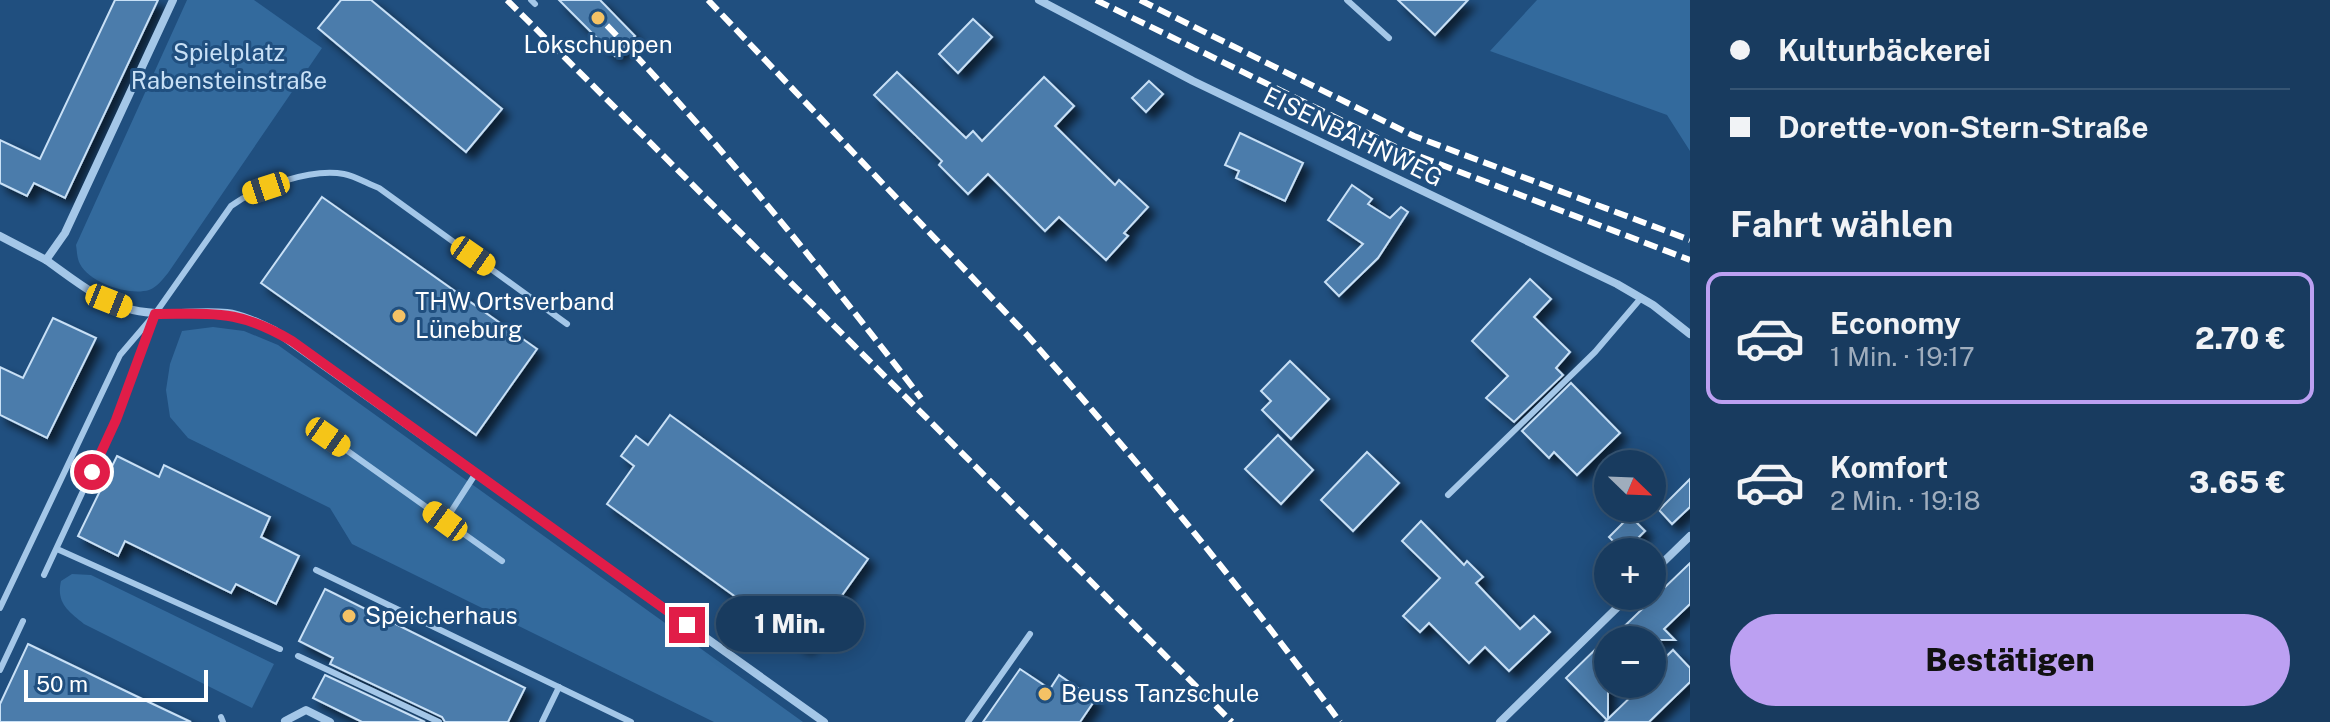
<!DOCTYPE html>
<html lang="de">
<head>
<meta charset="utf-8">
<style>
	:root { --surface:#183b5f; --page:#214265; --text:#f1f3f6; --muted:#9fadbd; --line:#365574; --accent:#bca0f2 }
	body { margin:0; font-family:"Public Sans",sans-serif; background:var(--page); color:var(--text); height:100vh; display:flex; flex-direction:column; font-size:30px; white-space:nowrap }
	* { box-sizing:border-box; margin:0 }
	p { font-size:26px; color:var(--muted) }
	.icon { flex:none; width:44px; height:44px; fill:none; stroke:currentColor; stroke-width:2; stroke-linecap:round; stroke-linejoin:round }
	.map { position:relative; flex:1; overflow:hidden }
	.sheet { display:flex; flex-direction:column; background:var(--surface); width:640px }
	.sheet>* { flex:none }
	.top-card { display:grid; align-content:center; height:176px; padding:0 40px; background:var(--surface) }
	.needle { width:52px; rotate:113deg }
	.fabs { position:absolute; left:1594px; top:450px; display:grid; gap:16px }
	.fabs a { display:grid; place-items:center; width:72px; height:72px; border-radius:50%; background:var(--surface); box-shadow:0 4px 20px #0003,0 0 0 2px var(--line); font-size:40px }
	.scale { position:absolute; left:24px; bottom:20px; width:184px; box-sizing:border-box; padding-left:8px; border:4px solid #fff; border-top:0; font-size:22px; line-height:28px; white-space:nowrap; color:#fff; -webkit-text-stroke:6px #204f7f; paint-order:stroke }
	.end { position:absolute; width:36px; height:36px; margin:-18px; border:10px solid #e11d48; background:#fff; box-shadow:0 0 0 4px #fff }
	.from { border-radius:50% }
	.bubble { position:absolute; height:56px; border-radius:28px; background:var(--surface); box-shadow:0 4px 20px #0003,0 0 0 2px var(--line); font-size:26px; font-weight:800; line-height:56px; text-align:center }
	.car { position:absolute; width:24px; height:48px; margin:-24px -12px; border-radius:10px; box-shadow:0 0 6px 2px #0007; background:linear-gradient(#f5c518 24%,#345 0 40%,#f5c518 0 76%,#345 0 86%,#f5c518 0) }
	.top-card b { display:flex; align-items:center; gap:28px; height:76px; font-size:30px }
	.top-card b+b { border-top:2px solid var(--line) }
	.top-card i { width:20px; height:20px; background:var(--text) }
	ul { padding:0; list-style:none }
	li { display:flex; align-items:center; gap:24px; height:132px; margin:0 16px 12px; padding:0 24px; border:4px solid transparent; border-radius:16px }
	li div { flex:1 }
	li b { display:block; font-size:30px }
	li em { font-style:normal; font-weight:800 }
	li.active { border-color:var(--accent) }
	li>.icon { width:72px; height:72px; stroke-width:1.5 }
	h2 { padding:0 40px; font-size:36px; line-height:96px }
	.primary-button { display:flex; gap:16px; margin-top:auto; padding:16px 40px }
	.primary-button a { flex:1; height:92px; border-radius:48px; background:var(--accent); color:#111; font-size:32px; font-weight:800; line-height:92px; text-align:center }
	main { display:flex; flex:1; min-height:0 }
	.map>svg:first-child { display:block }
	.green { fill:#336a9d }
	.building { fill:#4c7cab; stroke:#c8e0f6; stroke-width:2; filter:url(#shadow) }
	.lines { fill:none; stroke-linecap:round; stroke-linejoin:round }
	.service { stroke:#a4c7e8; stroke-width:6 }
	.minor { stroke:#a4c7e8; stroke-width:8 }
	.rail { stroke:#fff; stroke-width:6; stroke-dasharray:14 6; stroke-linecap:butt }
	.route { stroke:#e11d48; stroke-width:10 }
	.poi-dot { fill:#f5c265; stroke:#204f7f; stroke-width:3 }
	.labels { text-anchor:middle; stroke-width:6; stroke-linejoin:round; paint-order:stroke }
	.poi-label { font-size:24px; fill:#fff; stroke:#204f7f; text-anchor:start }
	.park-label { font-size:24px; fill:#c8e0f6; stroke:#204f7f }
	.street-label { font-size:24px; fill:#fff; stroke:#204f7f }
</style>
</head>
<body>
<main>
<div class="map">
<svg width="1690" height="722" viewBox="0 0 1690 722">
	<defs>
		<filter id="shadow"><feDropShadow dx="7" dy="7" stdDeviation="4" flood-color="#0009"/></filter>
	</defs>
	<rect width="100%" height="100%" fill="#204f7f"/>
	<g class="green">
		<path d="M187,0H254L322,48L168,273C163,279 157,287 149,290C129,296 90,283 80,264C77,259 77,251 76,245Z"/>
		<polygon points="1537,0 1690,0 1690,151 1667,115 1490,51"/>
		<polygon points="213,327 244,331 278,345 803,722 714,722 352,544 330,508 188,438 170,417 166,390 170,364 182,331"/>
		<path d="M72,574L91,575L274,664L252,708L84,624C68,611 56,603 61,581Z"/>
	</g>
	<g class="building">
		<polygon points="115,0 158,0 65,198 34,183 27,196 0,183 0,140 40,159"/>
		<polygon points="341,0 371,0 502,109 466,152 318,28"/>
		<polygon points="559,0 600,0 635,36 615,56"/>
		<polygon points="1398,0 1468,0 1435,35"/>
		<polygon points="973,19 992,37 958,73 939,54"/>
		<polygon points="897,72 966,138 973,131 982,141 1044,77 1074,106 1055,126 1115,185 1119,180 1148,207 1124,233 1128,236 1106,260 1059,217 1045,231 988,174 968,194 939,165 942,161 874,95"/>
		<polygon points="1149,81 1163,94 1146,112 1132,98"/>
		<polygon points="1240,133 1303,163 1285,201 1236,178 1239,171 1225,165"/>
		<polygon points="1352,185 1372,199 1368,204 1390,218 1401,207 1408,212 1378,258 1339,296 1325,282 1363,244 1328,220"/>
		<polygon points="322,197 537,349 476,435 261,283"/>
		<polygon points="1530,279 1551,299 1534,317 1570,352 1556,368 1563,375 1514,422 1486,398 1508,376 1472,341"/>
		<polygon points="53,318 96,338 47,438 0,415 0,367 23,378"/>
		<polygon points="1290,361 1329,399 1291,439 1262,410 1271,401 1261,391"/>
		<polygon points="1571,383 1620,433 1577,475 1554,452 1549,458 1522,431"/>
		<polygon points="670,415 868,559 805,647 607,504 634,466 621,456 636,436 648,445"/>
		<polygon points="1278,435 1313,470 1281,504 1245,469"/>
		<polygon points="1367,452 1399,483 1353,531 1321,500"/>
		<polygon points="117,456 159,477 164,465 270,517 261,537 299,556 276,604 236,584 231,593 125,541 118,556 78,536"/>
		<polygon points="1690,479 1690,507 1672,524 1659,510"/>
		<polygon points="1630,516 1645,531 1624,552 1609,537"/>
		<polygon points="1421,521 1464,565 1467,561 1483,577 1476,583 1520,629 1534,616 1550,632 1509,671 1485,647 1469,663 1429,623 1420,632 1403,616 1440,578 1402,541"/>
		<polygon points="1690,563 1690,604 1664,629 1675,640 1610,640"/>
		<polygon points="325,589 525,688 508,722 445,722 442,717 330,664 333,658 299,641"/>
		<polygon points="1608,637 1608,719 1644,684 1652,684 1652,670 1673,650 1690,668 1690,682 1649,722 1605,722 1607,720 1566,678"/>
		<polygon points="28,644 136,696 191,722 0,722 0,704"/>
		<polygon points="1020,669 1050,689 1059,675 1095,700 1080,722 983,722"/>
		<polygon points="325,675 425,722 362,722 313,698"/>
	</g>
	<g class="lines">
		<g class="service">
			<polyline points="531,0 535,4"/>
			<polyline points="1347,0 1389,38"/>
			<polyline points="328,437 502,561"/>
			<polyline points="1448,495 1595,352 1641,298"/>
			<polyline points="445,521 476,473"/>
			<polyline points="57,549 280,649"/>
			<polyline points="316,570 631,722"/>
			<polyline points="44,575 116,420 152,321"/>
			<path d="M0,608L120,355L155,314L231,206C257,187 311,168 344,174C355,176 368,184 379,188L567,324"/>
			<polyline points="298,656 439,722"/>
			<polyline points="0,670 23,621"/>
			<polyline points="221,717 223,722"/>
			<polyline points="542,722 559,687"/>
			<polyline points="968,722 1030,634"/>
		</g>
		<g class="minor">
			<polyline points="1039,0 1193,81 1617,284 1653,305 1690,334"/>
			<polyline points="0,236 46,260 65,233 173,0"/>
			<path d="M46,260C73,279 100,302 133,310C164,317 195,310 227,313C243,315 259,323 274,330L824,722"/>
			<polyline points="1652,573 1690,536"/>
			<polyline points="285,721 306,710 330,722"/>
			<polyline points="1500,722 1629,596"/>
		</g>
		<g class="rail">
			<polyline points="507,0 1232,722"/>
			<path d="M708,0L1027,335C1137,460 1242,588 1340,722"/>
			<polyline points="1096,0 1400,149 1690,260"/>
			<polyline points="1140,0 1414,136 1690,240"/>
			<path d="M593,11C711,132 818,264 921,398"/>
		</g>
	</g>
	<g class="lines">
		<path class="route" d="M92,472L116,420L155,314C215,314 238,309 292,341L687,625"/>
	</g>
	<g class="poi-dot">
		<circle cx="598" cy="18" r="8"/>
		<circle cx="399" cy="316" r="8"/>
		<circle cx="349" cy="616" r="8"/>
		<circle cx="1045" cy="694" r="8"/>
	</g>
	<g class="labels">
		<g class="poi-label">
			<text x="598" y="53" text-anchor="middle">Lokschuppen</text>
			<text x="415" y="310">THW Ortsverband<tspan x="415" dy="28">Lüneburg</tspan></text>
			<text x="365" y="624">Speicherhaus</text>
			<text x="1061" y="702">Beuss Tanzschule</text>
		</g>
		<g class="park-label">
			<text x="229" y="61">Spielplatz<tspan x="229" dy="28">Rabensteinstraße</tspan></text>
		</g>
		<g class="street-label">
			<text transform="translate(1353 137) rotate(26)" y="8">EISENBAHNWEG</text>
		</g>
	</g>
</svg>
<div class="fabs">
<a><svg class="needle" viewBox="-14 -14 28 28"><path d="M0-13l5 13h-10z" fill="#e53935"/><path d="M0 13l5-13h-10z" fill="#9fadbd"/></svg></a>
<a>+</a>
<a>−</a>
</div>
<div class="scale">50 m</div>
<i class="end from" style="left:92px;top:472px"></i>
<i class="end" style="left:687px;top:625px"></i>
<div class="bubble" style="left:716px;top:596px;width:148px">1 Min.</div>
<i class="car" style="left:266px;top:188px;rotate:252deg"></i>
<i class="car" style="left:473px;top:256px;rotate:125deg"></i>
<i class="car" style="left:109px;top:301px;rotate:112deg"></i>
<i class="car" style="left:328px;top:437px;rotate:125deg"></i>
<i class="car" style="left:445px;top:521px;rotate:306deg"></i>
</div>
<section class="sheet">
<div class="top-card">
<b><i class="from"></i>Kulturbäckerei</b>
<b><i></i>Dorette-von-Stern-Straße</b>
</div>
<h2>Fahrt wählen</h2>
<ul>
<li class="active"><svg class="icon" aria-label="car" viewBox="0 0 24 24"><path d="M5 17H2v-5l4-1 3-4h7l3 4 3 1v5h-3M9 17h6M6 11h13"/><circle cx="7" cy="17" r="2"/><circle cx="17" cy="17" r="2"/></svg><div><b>Economy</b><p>1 Min. · 19:17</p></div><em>2.70 €</em></li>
<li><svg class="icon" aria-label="car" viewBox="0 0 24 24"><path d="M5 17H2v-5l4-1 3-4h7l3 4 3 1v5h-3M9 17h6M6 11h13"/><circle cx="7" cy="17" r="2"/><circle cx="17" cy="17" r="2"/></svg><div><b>Komfort</b><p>2 Min. · 19:18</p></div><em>3.65 €</em></li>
</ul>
<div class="primary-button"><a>Bestätigen</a></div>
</section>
</main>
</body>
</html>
